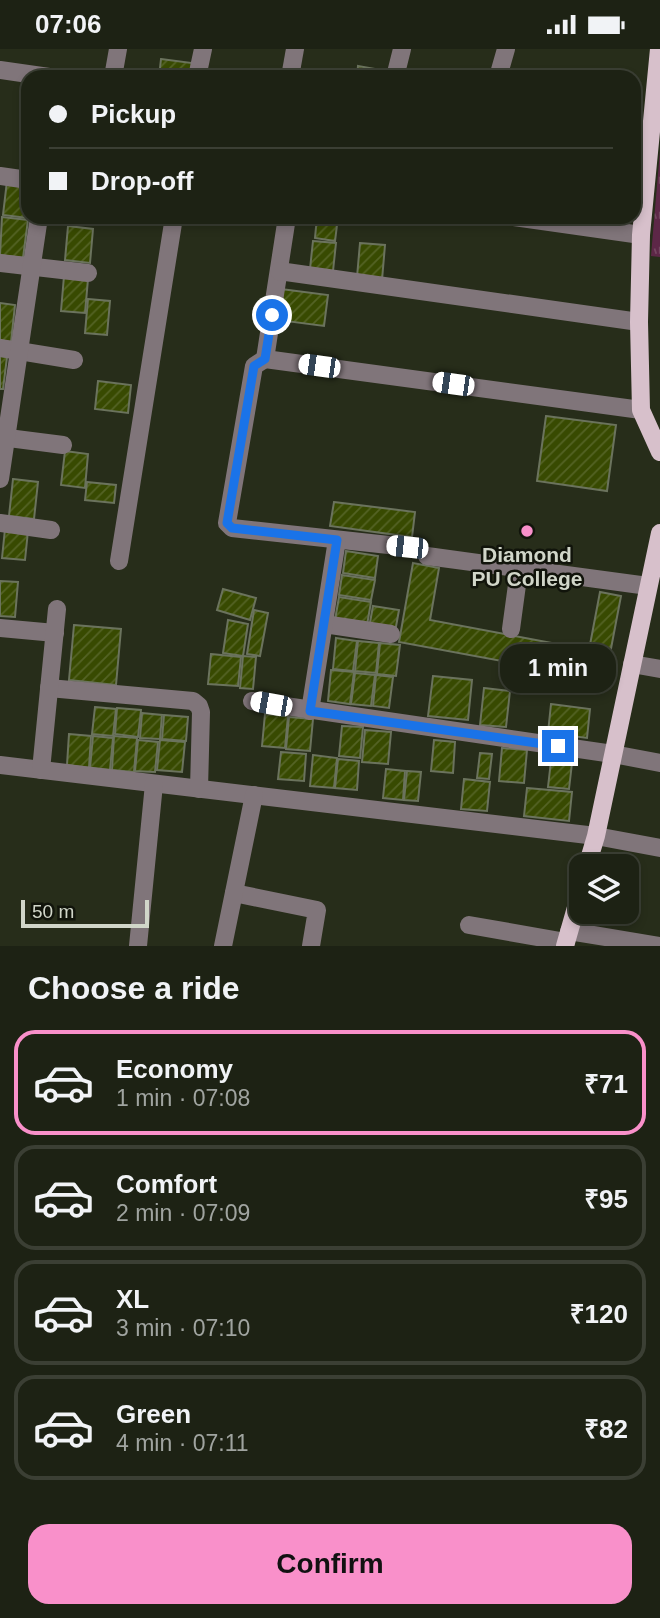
<!DOCTYPE html>
<html lang="en">
<head>
<meta charset="utf-8">
<style>
	:root { --surface:#1d2214; --page:#252a1d; --text:#f1f3f6; --muted:#a0a4a0; --line:#3b3f34; --accent:#f990ca }
	body { margin:0; font-family:Arial,sans-serif; background:var(--page); color:var(--text); height:100vh; display:flex; flex-direction:column; font-size:26px; white-space:nowrap }
	* { box-sizing:border-box; margin:0 }
	p { font-size:23px; color:var(--muted) }
	.icon { flex:none; width:38px; height:38px; fill:none; stroke:currentColor; stroke-width:2; stroke-linecap:round; stroke-linejoin:round }
	.map { position:relative; height:897px; overflow:hidden }
	.drawer { display:flex; flex-direction:column; background:var(--surface); flex:1 }
	.drawer>* { flex:none }
	.hud { position:absolute; left:21px; top:21px; width:620px; height:154px; border-radius:21px; box-shadow:0 4px 10px #0003,0 0 0 2px var(--line); display:grid; align-content:center; height:154px; padding:0 28px; background:var(--surface) }
	.controls { position:absolute; left:569px; top:805px; display:grid; gap:14px }
	.controls a { display:grid; place-items:center; width:70px; height:70px; border-radius:14px; background:var(--surface); box-shadow:0 4px 10px #0003,0 0 0 2px var(--line); font-size:35px }
	.scale { position:absolute; left:21px; bottom:18px; width:128px; box-sizing:border-box; padding-left:7px; border:4px solid #d1d6c9; border-top:0; font-size:19px; line-height:24px; white-space:nowrap; color:#d1d6c9; -webkit-text-stroke:5px #11140b; paint-order:stroke }
	.end { position:absolute; width:32px; height:32px; margin:-16px; border:9px solid #1a73e8; background:#fff; box-shadow:0 0 0 4px #fff }
	.from { border-radius:50% }
	.bubble { position:absolute; height:49px; border-radius:21px; background:var(--surface); box-shadow:0 4px 10px #0003,0 0 0 2px var(--line); font-size:23px; font-weight:700; line-height:49px; text-align:center }
	.car { position:absolute; width:21px; height:42px; margin:-21px -10px; border-radius:9px; box-shadow:0 0 5px 2px #0007; background:linear-gradient(#fff 24%,#345 0 40%,#fff 0 76%,#345 0 86%,#fff 0) }
	.hud b { display:flex; align-items:center; gap:24px; height:66px; font-size:26px }
	.hud b+b { border-top:2px solid var(--line) }
	.hud i { width:18px; height:18px; background:var(--text) }
	ul { padding:0; list-style:none }
	li { display:flex; align-items:center; gap:21px; height:105px; margin:0 14px 10px; padding:0 14px; border:4px solid var(--line); border-radius:21px }
	li div { flex:1 }
	li b { display:block; font-size:26px }
	li em { font-style:normal; font-weight:700 }
	li.selected { border-color:var(--accent) }
	li>.icon { width:63px; height:63px; stroke-width:1.5 }
	h2 { padding:0 28px; font-size:32px; line-height:84px }
	.primary-button { display:flex; gap:14px; margin-top:auto; padding:14px 28px }
	.primary-button a { flex:1; height:80px; border-radius:21px; background:var(--accent); color:#111; font-size:28px; font-weight:700; line-height:80px; text-align:center }
	.status { display:flex; justify-content:space-between; align-items:center; height:49px; padding:0 35px; background:var(--surface); direction:ltr }
	.status svg { height:19px; fill:currentColor }
	.map>svg:first-child { display:block }
	.grass { fill:url(#grass-tufts) }
	.building { fill:url(#building-hatch); stroke:#6b735d; stroke-width:2 }
	.lines { fill:none; stroke-linecap:round; stroke-linejoin:round }
	.minor { stroke:#80757a; stroke-width:18 }
	.major { stroke:#d7c0cb; stroke-width:18 }
	.route { stroke:#1a73e8; stroke-width:9 }
	.poi-dot { fill:#f990ca; stroke:#11140b; stroke-width:2.5 }
	.labels { text-anchor:middle; stroke-width:5; stroke-linejoin:round; paint-order:stroke }
	.poi-label { font-size:21px; font-weight:bold; fill:#d1d6c9; stroke:#11140b }
</style>
</head>
<body>
<div class="status"><b>07:06</b><svg viewBox="0 0 49 12"><path d="M0 12V9h3v3zM5 12V6h3v6zM10 12V3h3v9zM15 12V0h3v12zM26 1h20v11H26zM47 4h2v5h-2z"/></svg></div>
<div class="map">
<svg width="660" height="897" viewBox="0 0 660 897">
	<defs>
		<pattern id="grass-tufts" width="24" height="20" patternUnits="userSpaceOnUse" patternTransform="scale(1.75)"><rect width="24" height="20" fill="#5d2747"/><path d="M3 7l-1-3M5 7V3M7 7l1-3M15 17l-1-3M17 17v-4M19 17l1-3" fill="none" stroke="#734660"/></pattern>
		<pattern id="building-hatch" width="6" height="6" patternUnits="userSpaceOnUse" patternTransform="scale(1.75)"><rect width="6" height="6" fill="#384a01"/><path d="M-1 1l2-2M0 6l6-6M5 7l2-2" fill="none" stroke="#546325"/></pattern>
	</defs>
	<rect width="100%" height="100%" fill="#272d1a"/>
	<polygon class="grass" points="660,102 660,208 651,207"/>
	<g class="building">
		<polygon points="161,10 192,14 191,28 159,28"/>
		<polygon points="358,17 381,21 380,28 357,28"/>
		<polygon points="7,132 28,135 28,169 3,166"/>
		<polygon points="2,168 28,171 23,209 0,206"/>
		<polygon points="122,168 155,168 155,173"/>
		<polygon points="317,168 338,168 335,192 315,189"/>
		<polygon points="68,177 93,180 90,214 65,211"/>
		<polygon points="313,192 336,194 333,222 310,220"/>
		<polygon points="360,194 385,196 382,231 357,228"/>
		<polygon points="64,227 88,230 85,264 61,262"/>
		<polygon points="281,240 328,246 324,277 278,271"/>
		<polygon points="88,250 110,252 107,286 85,284"/>
		<polygon points="0,254 15,256 11,293 0,292"/>
		<polygon points="0,307 7,308 3,340 0,340"/>
		<polygon points="98,332 131,336 128,364 95,360"/>
		<polygon points="546,367 616,376 607,442 537,432"/>
		<polygon points="65,402 88,405 85,439 61,436"/>
		<polygon points="13,430 38,433 34,470 9,467"/>
		<polygon points="87,433 116,436 114,454 85,451"/>
		<polygon points="334,453 415,463 412,488 330,477"/>
		<polygon points="5,480 28,482 25,511 2,509"/>
		<polygon points="346,502 378,507 375,529 343,524"/>
		<polygon points="413,514 439,519 430,571 589,601 600,543 621,547 605,631 399,593"/>
		<polygon points="342,526 375,531 371,551 339,546"/>
		<polygon points="0,532 18,533 15,568 0,567"/>
		<polygon points="223,540 256,549 250,571 217,561"/>
		<polygon points="339,548 371,553 367,576 335,571"/>
		<polygon points="373,557 399,561 395,583 369,579"/>
		<polygon points="254,561 268,564 260,607 247,605"/>
		<polygon points="228,571 248,575 243,607 223,604"/>
		<polygon points="74,576 121,580 116,636 69,631"/>
		<polygon points="336,589 357,592 353,622 333,620"/>
		<polygon points="358,592 379,594 376,624 355,622"/>
		<polygon points="380,594 400,596 396,627 377,625"/>
		<polygon points="211,605 241,608 238,637 208,635"/>
		<polygon points="243,607 256,608 253,640 240,639"/>
		<polygon points="331,621 354,623 350,655 328,652"/>
		<polygon points="355,624 375,626 371,657 351,655"/>
		<polygon points="376,626 393,628 389,659 373,657"/>
		<polygon points="433,627 472,631 468,671 428,667"/>
		<polygon points="484,639 510,642 506,678 480,676"/>
		<polygon points="551,655 590,660 587,689 548,684"/>
		<polygon points="95,658 116,660 113,687 92,685"/>
		<polygon points="117,659 141,661 138,688 115,685"/>
		<polygon points="142,664 162,666 160,690 140,689"/>
		<polygon points="265,665 288,667 285,699 262,697"/>
		<polygon points="164,666 188,668 186,692 162,690"/>
		<polygon points="289,668 313,670 310,702 286,700"/>
		<polygon points="342,677 363,678 360,709 339,707"/>
		<polygon points="365,681 391,683 388,715 362,713"/>
		<polygon points="69,685 91,687 89,719 67,716"/>
		<polygon points="93,687 113,689 110,721 90,719"/>
		<polygon points="114,687 137,689 134,723 112,721"/>
		<polygon points="138,691 158,693 155,723 135,722"/>
		<polygon points="160,691 185,693 182,723 157,721"/>
		<polygon points="434,691 455,693 453,724 431,722"/>
		<polygon points="502,699 527,701 524,734 499,732"/>
		<polygon points="281,703 306,705 304,732 278,730"/>
		<polygon points="480,704 492,705 489,730 477,729"/>
		<polygon points="313,706 337,709 334,739 310,737"/>
		<polygon points="338,710 359,712 357,741 335,739"/>
		<polygon points="551,712 572,714 569,740 548,738"/>
		<polygon points="386,720 405,722 403,751 383,749"/>
		<polygon points="407,722 421,723 418,752 404,751"/>
		<polygon points="464,730 490,733 487,762 461,760"/>
		<polygon points="527,739 572,743 569,772 524,767"/>
	</g>
	<g class="lines">
		<g class="minor">
			<polyline points="0,21 49,28"/>
			<polyline points="113,28 118,0"/>
			<polyline points="197,28 203,0"/>
			<polyline points="290,28 295,0"/>
			<polyline points="395,28 402,0"/>
			<polyline points="498,28 506,0"/>
			<polyline points="0,127 28,131"/>
			<polyline points="287,168 265,310 641,361"/>
			<polyline points="514,168 641,186"/>
			<polyline points="0,214 88,224"/>
			<polyline points="279,222 639,273"/>
			<polyline points="0,299 74,311"/>
			<polyline points="265,310 254,317 227,474 232,479 407,498"/>
			<polyline points="0,388 63,396"/>
			<polyline points="0,430 39,168"/>
			<polyline points="0,474 51,481"/>
			<polyline points="427,507 648,537"/>
			<polyline points="119,512 174,168"/>
			<polyline points="324,575 391,585"/>
			<polyline points="0,579 55,584"/>
			<polyline points="511,580 519,521"/>
			<polyline points="632,615 660,620"/>
			<polyline points="49,639 193,652 199,657 201,663 199,740"/>
			<polyline points="252,652 613,705 660,714"/>
			<polyline points="310,662 337,491"/>
			<polyline points="0,716 596,787 660,799"/>
			<polyline points="41,721 57,560"/>
			<polyline points="234,844 317,861 311,897"/>
			<polyline points="469,876 566,893"/>
			<polyline points="569,882 660,897"/>
			<polyline points="138,897 154,735"/>
			<polyline points="223,897 254,746"/>
		</g>
		<g class="major">
			<polyline points="659,0 641,186 639,273 641,361 660,403"/>
			<polyline points="587,817 596,787 660,484"/>
			<polyline points="565,897 581,841"/>
		</g>
	</g>
	<g class="lines">
		<polyline class="route" points="272,266 265,310 254,317 227,474 232,479 337,491 310,662 558,697"/>
	</g>
	<circle class="poi-dot" cx="527" cy="482" r="7"/>
	<g class="labels">
		<g class="poi-label">
			<text x="527" y="513">Diamond<tspan x="527" dy="24">PU College</tspan></text>
		</g>
	</g>
</svg>
<div class="controls">
<a><svg class="icon" aria-label="layers" viewBox="0 0 24 24"><path d="M12 4l9 5-9 5-9-5zM3 14l9 5 9-5"/></svg></a>
</div>
<div class="scale">50 m</div>
<i class="end from" style="left:272px;top:266px"></i>
<i class="end" style="left:558px;top:697px"></i>
<div class="bubble" style="left:500px;top:595px;width:116px">1 min</div>
<i class="car" style="left:319px;top:317px;rotate:278deg"></i>
<i class="car" style="left:453px;top:335px;rotate:278deg"></i>
<i class="car" style="left:407px;top:498px;rotate:276deg"></i>
<i class="car" style="left:271px;top:655px;rotate:280deg"></i>
<div class="hud">
<b><i class="from"></i>Pickup</b>
<b><i></i>Drop-off</b>
</div>
</div>
<section class="drawer">
<h2>Choose a ride</h2>
<ul>
<li class="selected"><svg class="icon" aria-label="car" viewBox="0 0 24 24"><path d="M5 17H2v-5l4-1 3-4h7l3 4 3 1v5h-3M9 17h6M6 11h13"/><circle cx="7" cy="17" r="2"/><circle cx="17" cy="17" r="2"/></svg><div><b>Economy</b><p>1 min · 07:08</p></div><em>₹71</em></li>
<li><svg class="icon" aria-label="car" viewBox="0 0 24 24"><path d="M5 17H2v-5l4-1 3-4h7l3 4 3 1v5h-3M9 17h6M6 11h13"/><circle cx="7" cy="17" r="2"/><circle cx="17" cy="17" r="2"/></svg><div><b>Comfort</b><p>2 min · 07:09</p></div><em>₹95</em></li>
<li><svg class="icon" aria-label="car" viewBox="0 0 24 24"><path d="M5 17H2v-5l4-1 3-4h7l3 4 3 1v5h-3M9 17h6M6 11h13"/><circle cx="7" cy="17" r="2"/><circle cx="17" cy="17" r="2"/></svg><div><b>XL</b><p>3 min · 07:10</p></div><em>₹120</em></li>
<li><svg class="icon" aria-label="car" viewBox="0 0 24 24"><path d="M5 17H2v-5l4-1 3-4h7l3 4 3 1v5h-3M9 17h6M6 11h13"/><circle cx="7" cy="17" r="2"/><circle cx="17" cy="17" r="2"/></svg><div><b>Green</b><p>4 min · 07:11</p></div><em>₹82</em></li>
</ul>
<div class="primary-button"><a>Confirm</a></div>
</section>
</body>
</html>
